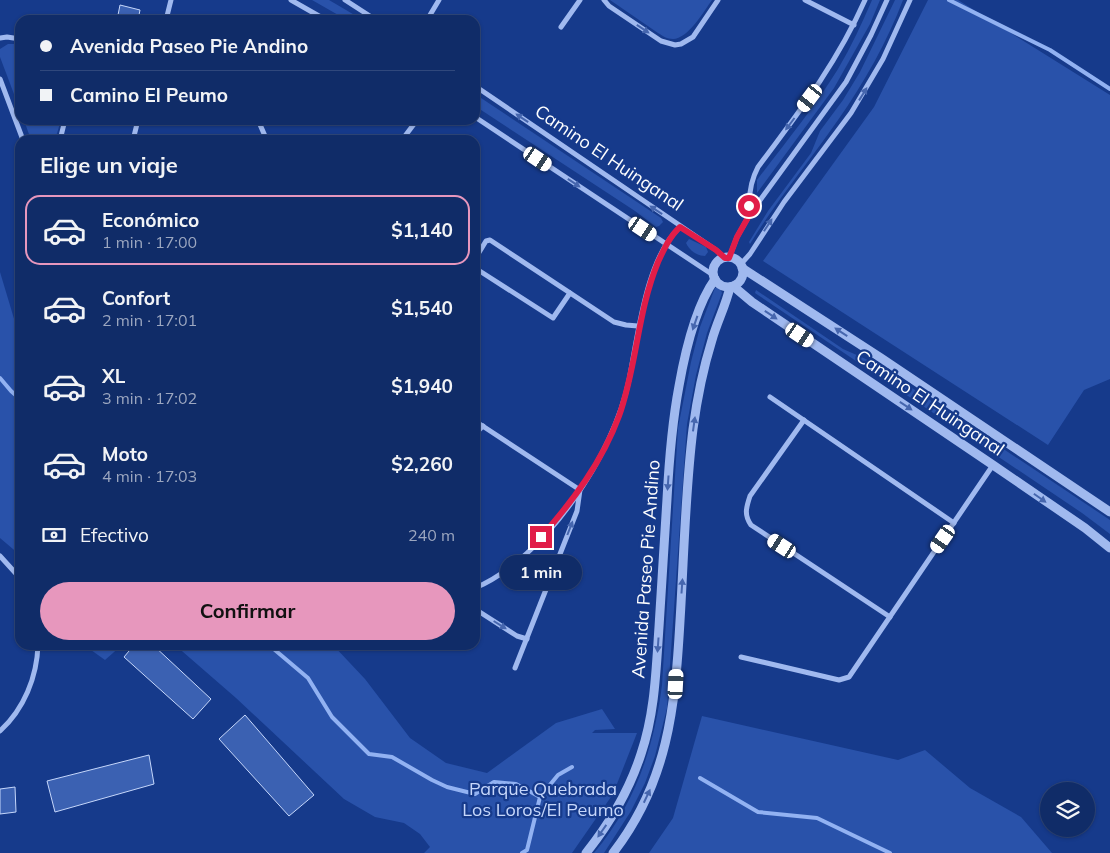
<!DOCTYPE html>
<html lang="es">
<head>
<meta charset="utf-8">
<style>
	:root { --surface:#102c68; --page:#19346e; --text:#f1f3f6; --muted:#9ca7c0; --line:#30487c; --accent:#e797bd }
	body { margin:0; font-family:Mulish,sans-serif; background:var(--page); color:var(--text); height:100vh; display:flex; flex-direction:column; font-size:19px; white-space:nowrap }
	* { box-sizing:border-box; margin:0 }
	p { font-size:16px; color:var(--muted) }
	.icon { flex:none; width:28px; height:28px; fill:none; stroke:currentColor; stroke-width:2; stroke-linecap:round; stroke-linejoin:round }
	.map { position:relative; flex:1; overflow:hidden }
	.drawer { position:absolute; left:15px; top:135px; width:465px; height:515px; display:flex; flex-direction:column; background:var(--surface); border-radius:15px; box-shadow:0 1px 4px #0004,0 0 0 1px var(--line) }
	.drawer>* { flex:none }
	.guide { position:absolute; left:15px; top:15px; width:465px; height:110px; border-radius:15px; box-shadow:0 1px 4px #0004,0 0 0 1px var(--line); display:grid; align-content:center; height:110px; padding:0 25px; background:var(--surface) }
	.controls { position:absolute; left:1040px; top:782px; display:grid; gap:10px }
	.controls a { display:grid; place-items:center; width:55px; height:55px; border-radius:50%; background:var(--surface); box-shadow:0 1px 4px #0004,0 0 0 1px var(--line); font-size:25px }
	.end { position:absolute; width:22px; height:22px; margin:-11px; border:6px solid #e11d48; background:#fff; box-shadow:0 0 0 2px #fff }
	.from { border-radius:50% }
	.bubble { position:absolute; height:35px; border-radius:18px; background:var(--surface); box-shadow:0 1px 4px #0004,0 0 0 1px var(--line); font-size:16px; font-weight:700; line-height:35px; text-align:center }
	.car { position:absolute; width:15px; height:30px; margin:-15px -8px; border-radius:6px; box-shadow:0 0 4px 1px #0007; background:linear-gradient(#fff 24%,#345 0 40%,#fff 0 76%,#345 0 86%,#fff 0) }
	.guide b { display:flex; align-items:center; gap:18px; height:48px; font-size:19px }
	.guide b+b { border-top:1px solid var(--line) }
	.guide i { width:12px; height:12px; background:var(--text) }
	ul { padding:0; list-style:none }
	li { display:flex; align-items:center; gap:15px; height:70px; margin:0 10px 8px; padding:0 15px; border:2px solid transparent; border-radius:15px }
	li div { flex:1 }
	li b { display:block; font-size:19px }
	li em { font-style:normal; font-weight:700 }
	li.active { border-color:var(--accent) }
	li>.icon { width:45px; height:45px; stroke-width:1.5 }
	h2 { padding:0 25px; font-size:22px; line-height:60px }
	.pay { display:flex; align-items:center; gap:12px; height:55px; padding:0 25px; font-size:19px }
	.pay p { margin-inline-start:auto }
	.button { display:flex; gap:10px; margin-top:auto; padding:10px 25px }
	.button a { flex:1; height:58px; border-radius:30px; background:var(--accent); color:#111; font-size:20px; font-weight:700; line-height:58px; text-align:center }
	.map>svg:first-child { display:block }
	.green { fill:#2952aa }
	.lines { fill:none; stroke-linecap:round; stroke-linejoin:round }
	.stream { stroke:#92b2f2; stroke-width:4 }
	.building { fill:#3b61b2; stroke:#c6d7fb }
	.minor { stroke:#a0b9ef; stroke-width:5 }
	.tertiary { stroke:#a0b9ef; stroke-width:9 }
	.oneway { fill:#4666ae }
	.route { stroke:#e11d48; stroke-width:6 }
	.labels { text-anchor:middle; stroke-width:4.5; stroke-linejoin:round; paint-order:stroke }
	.street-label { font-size:18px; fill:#fff; stroke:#163a8b }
	.park-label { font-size:18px; fill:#c6d7fb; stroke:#163a8b }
</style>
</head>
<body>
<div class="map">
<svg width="1110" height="853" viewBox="0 0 1110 853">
	<rect width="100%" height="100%" fill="#163a8b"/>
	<g class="green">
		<polygon points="312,0 329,0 363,20 347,20"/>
		<path d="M610,0H712C704,11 688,39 673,39C667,39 663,36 658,33Z"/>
		<path d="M872,0H880L870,24L834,88L757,193V180C785,143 814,108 838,69C851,47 862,23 872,0Z"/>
		<path d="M895,0H903C887,42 864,83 838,120C809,162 777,200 750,244L749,242L768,211L811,153L820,131L843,100L860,72Z"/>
		<polygon points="928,0 958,0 1110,95 1110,379 1084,390 1048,445 763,261 874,107"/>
		<polygon points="8,44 20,44 20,110 0,57 0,49"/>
		<polygon points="475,94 661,218 663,222 659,226 656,227 635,211 475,106"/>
		<polygon points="24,120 61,120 55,140 41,137 31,140"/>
		<path d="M689,239L706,247L708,252L705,256C697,256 689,250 686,243Z"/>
		<polygon points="0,272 15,322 20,328 20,555 0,538"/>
		<path d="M715,288H720L722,293L707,333L696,375L687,424L667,708L655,756L645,783L631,811L604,853H594C635,804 654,748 662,685L678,428L691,362L700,327Z"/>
		<polygon points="756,290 843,349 868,360 891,374 1110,520 1110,534 1082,513 755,293"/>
		<polygon points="84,645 122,645 105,660"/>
		<polygon points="175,645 333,645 365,679 410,738 446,763 487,773 556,723 602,709 615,729 595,730 592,733 637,733 613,794 572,853 424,853 430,847 420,834 404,823 375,817 344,799 236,698"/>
		<polygon points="702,716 898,760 925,750 970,788 1021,817 1052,853 649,853 673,818"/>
	</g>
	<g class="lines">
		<g class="stream">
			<polyline points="949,0 1050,50 1110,89"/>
			<polyline points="0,378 11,391 20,399"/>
			<polyline points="269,645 308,678 332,717 369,754 392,757 432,780 447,787 475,794 494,782 516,784 540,797"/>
			<polyline points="700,778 758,812 817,818 890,853"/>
			<polyline points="522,853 527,850 540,797 558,775 572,767"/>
		</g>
	</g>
	<g class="building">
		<polygon points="120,5 140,10 138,20 117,20"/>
		<polygon points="134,645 153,645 211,699 193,719 124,657"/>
		<polygon points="245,715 314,795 289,816 219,739"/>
		<polygon points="149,755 154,784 55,812 47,781"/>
		<polygon points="15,787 16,812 0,814 0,789"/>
	</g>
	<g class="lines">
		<g class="minor">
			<polyline points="291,0 326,20"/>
			<polyline points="345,0 376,20"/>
			<polyline points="604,0 609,6 661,41 675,45 681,44 693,37 718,0"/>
			<polyline points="805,0 854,25"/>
			<polyline points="166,20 171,0"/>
			<polyline points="427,20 439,0"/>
			<polyline points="561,27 580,0"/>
			<polyline points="0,38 7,37 20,39"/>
			<polyline points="0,79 23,140"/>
			<polyline points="475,86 716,250 725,258"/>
			<polyline points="475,117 713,275"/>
			<polyline points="258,120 265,136"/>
			<polyline points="60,140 65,120"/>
			<polyline points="133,140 138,120"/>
			<polyline points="263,140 265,136 277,140"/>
			<polyline points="402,140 417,120"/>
			<path d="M750,214C748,196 750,182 758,167C799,112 837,63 865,0"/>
			<polyline points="729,258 737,237 750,214 846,82 871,35 887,0"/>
			<polyline points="475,259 486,241 490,240 614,322 626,325 638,326"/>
			<polyline points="740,265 750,254 784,202 851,113 883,59 910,0"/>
			<polyline points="475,268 553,318 570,293"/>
			<polyline points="770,397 954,523"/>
			<path d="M804,420L750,496C746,508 744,515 751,525L890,617"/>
			<polyline points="475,421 580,490 577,511 515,668"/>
			<polyline points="475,434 483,426"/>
			<polyline points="0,556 20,578"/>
			<path d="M475,588C546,558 614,454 629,380C638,336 646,258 680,227"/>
			<polyline points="475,609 517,636 527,639"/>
			<polyline points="741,657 839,680 849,677 993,465"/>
			<path d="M0,731C24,709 37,677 38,645"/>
		</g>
		<g class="tertiary">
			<circle cx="728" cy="272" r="15"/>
			<polyline points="742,268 881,358 1110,512"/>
			<polyline points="733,286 752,302 993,465 1085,528 1110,548"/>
			<path d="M586,853C610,823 629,791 641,754C655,713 656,670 659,627C662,584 664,542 667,499C669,461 672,423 679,386C685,352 695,307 715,279"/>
			<path d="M613,853C668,782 675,708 680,621C684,557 685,493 693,429C697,399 703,369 712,340C717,322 726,305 730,287"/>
		</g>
	</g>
	<defs><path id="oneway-solid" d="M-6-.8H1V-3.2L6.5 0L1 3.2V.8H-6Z" transform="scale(1.25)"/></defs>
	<g class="oneway">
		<use href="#oneway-solid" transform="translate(643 29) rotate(34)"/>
		<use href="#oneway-solid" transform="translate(863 94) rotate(-58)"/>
		<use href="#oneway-solid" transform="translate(522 118) rotate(-146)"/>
		<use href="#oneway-solid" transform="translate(790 124) rotate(127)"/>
		<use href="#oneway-solid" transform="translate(574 183) rotate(34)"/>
		<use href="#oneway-solid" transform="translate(656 210) rotate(-146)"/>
		<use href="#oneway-solid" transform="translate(768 225) rotate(-57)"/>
		<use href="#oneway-solid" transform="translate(771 315) rotate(34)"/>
		<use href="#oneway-solid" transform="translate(695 323) rotate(109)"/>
		<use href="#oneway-solid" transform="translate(841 332) rotate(-147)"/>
		<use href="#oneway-solid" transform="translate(906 406) rotate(34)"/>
		<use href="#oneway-solid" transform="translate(694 424) rotate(-82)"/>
		<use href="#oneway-solid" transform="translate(668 483) rotate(94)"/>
		<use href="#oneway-solid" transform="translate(1040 498) rotate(35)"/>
		<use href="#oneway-solid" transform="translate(570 528) rotate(-69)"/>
		<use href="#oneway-solid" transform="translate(682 586) rotate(-86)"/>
		<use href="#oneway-solid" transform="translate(500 625) rotate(32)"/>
		<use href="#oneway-solid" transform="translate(658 645) rotate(94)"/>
		<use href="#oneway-solid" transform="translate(647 796) rotate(-65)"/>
		<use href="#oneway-solid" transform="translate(602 831) rotate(125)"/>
	</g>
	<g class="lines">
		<path class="route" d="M541,537C573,501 602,462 619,416C637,366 637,313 658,262C664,249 670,236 680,227L716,250L725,258H729L737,237L750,214L749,206"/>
	</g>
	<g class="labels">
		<g class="street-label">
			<text transform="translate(609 158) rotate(34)" y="6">Camino El Huinganal</text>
			<text transform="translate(930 403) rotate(34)" y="6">Camino El Huinganal</text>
			<text transform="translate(646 569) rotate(-86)" y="6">Avenida Paseo Pie Andino</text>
		</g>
		<g class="park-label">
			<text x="543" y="795">Parque Quebrada<tspan x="543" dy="21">Los Loros/El Peumo</tspan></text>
		</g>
	</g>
</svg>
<div class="controls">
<a><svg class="icon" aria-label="layers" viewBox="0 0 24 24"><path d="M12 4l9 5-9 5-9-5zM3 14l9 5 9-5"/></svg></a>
</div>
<i class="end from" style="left:749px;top:206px"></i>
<i class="end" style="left:541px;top:537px"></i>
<div class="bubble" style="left:500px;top:555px;width:82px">1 min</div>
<i class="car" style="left:810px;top:98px;rotate:217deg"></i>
<i class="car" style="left:538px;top:159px;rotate:124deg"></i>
<i class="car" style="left:643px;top:229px;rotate:124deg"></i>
<i class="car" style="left:800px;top:335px;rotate:124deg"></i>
<i class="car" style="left:943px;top:539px;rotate:215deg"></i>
<i class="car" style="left:782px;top:546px;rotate:303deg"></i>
<i class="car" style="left:676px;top:684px;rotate:3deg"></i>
<div class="guide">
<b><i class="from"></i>Avenida Paseo Pie Andino</b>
<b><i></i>Camino El Peumo</b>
</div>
<section class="drawer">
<h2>Elige un viaje</h2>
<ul>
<li class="active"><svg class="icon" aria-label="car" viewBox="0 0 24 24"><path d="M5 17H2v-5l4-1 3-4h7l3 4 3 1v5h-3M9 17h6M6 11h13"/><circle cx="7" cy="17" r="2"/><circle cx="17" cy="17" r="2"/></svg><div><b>Económico</b><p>1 min · 17:00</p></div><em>$1,140</em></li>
<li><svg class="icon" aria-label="car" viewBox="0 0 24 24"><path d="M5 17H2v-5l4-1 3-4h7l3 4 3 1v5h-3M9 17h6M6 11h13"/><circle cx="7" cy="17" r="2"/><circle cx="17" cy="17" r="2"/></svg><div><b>Confort</b><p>2 min · 17:01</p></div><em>$1,540</em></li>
<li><svg class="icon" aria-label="car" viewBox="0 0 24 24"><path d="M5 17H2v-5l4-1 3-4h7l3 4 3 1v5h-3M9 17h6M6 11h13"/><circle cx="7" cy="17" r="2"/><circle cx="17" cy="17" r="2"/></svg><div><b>XL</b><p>3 min · 17:02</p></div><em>$1,940</em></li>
<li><svg class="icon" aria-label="car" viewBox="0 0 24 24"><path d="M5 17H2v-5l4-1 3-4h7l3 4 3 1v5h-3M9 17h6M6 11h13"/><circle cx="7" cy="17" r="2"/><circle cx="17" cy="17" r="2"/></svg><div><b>Moto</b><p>4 min · 17:03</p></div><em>$2,260</em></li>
</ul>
<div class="pay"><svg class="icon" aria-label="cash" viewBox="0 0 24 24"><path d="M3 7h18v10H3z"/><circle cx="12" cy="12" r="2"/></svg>Efectivo<p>240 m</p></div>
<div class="button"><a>Confirmar</a></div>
</section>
</div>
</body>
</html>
